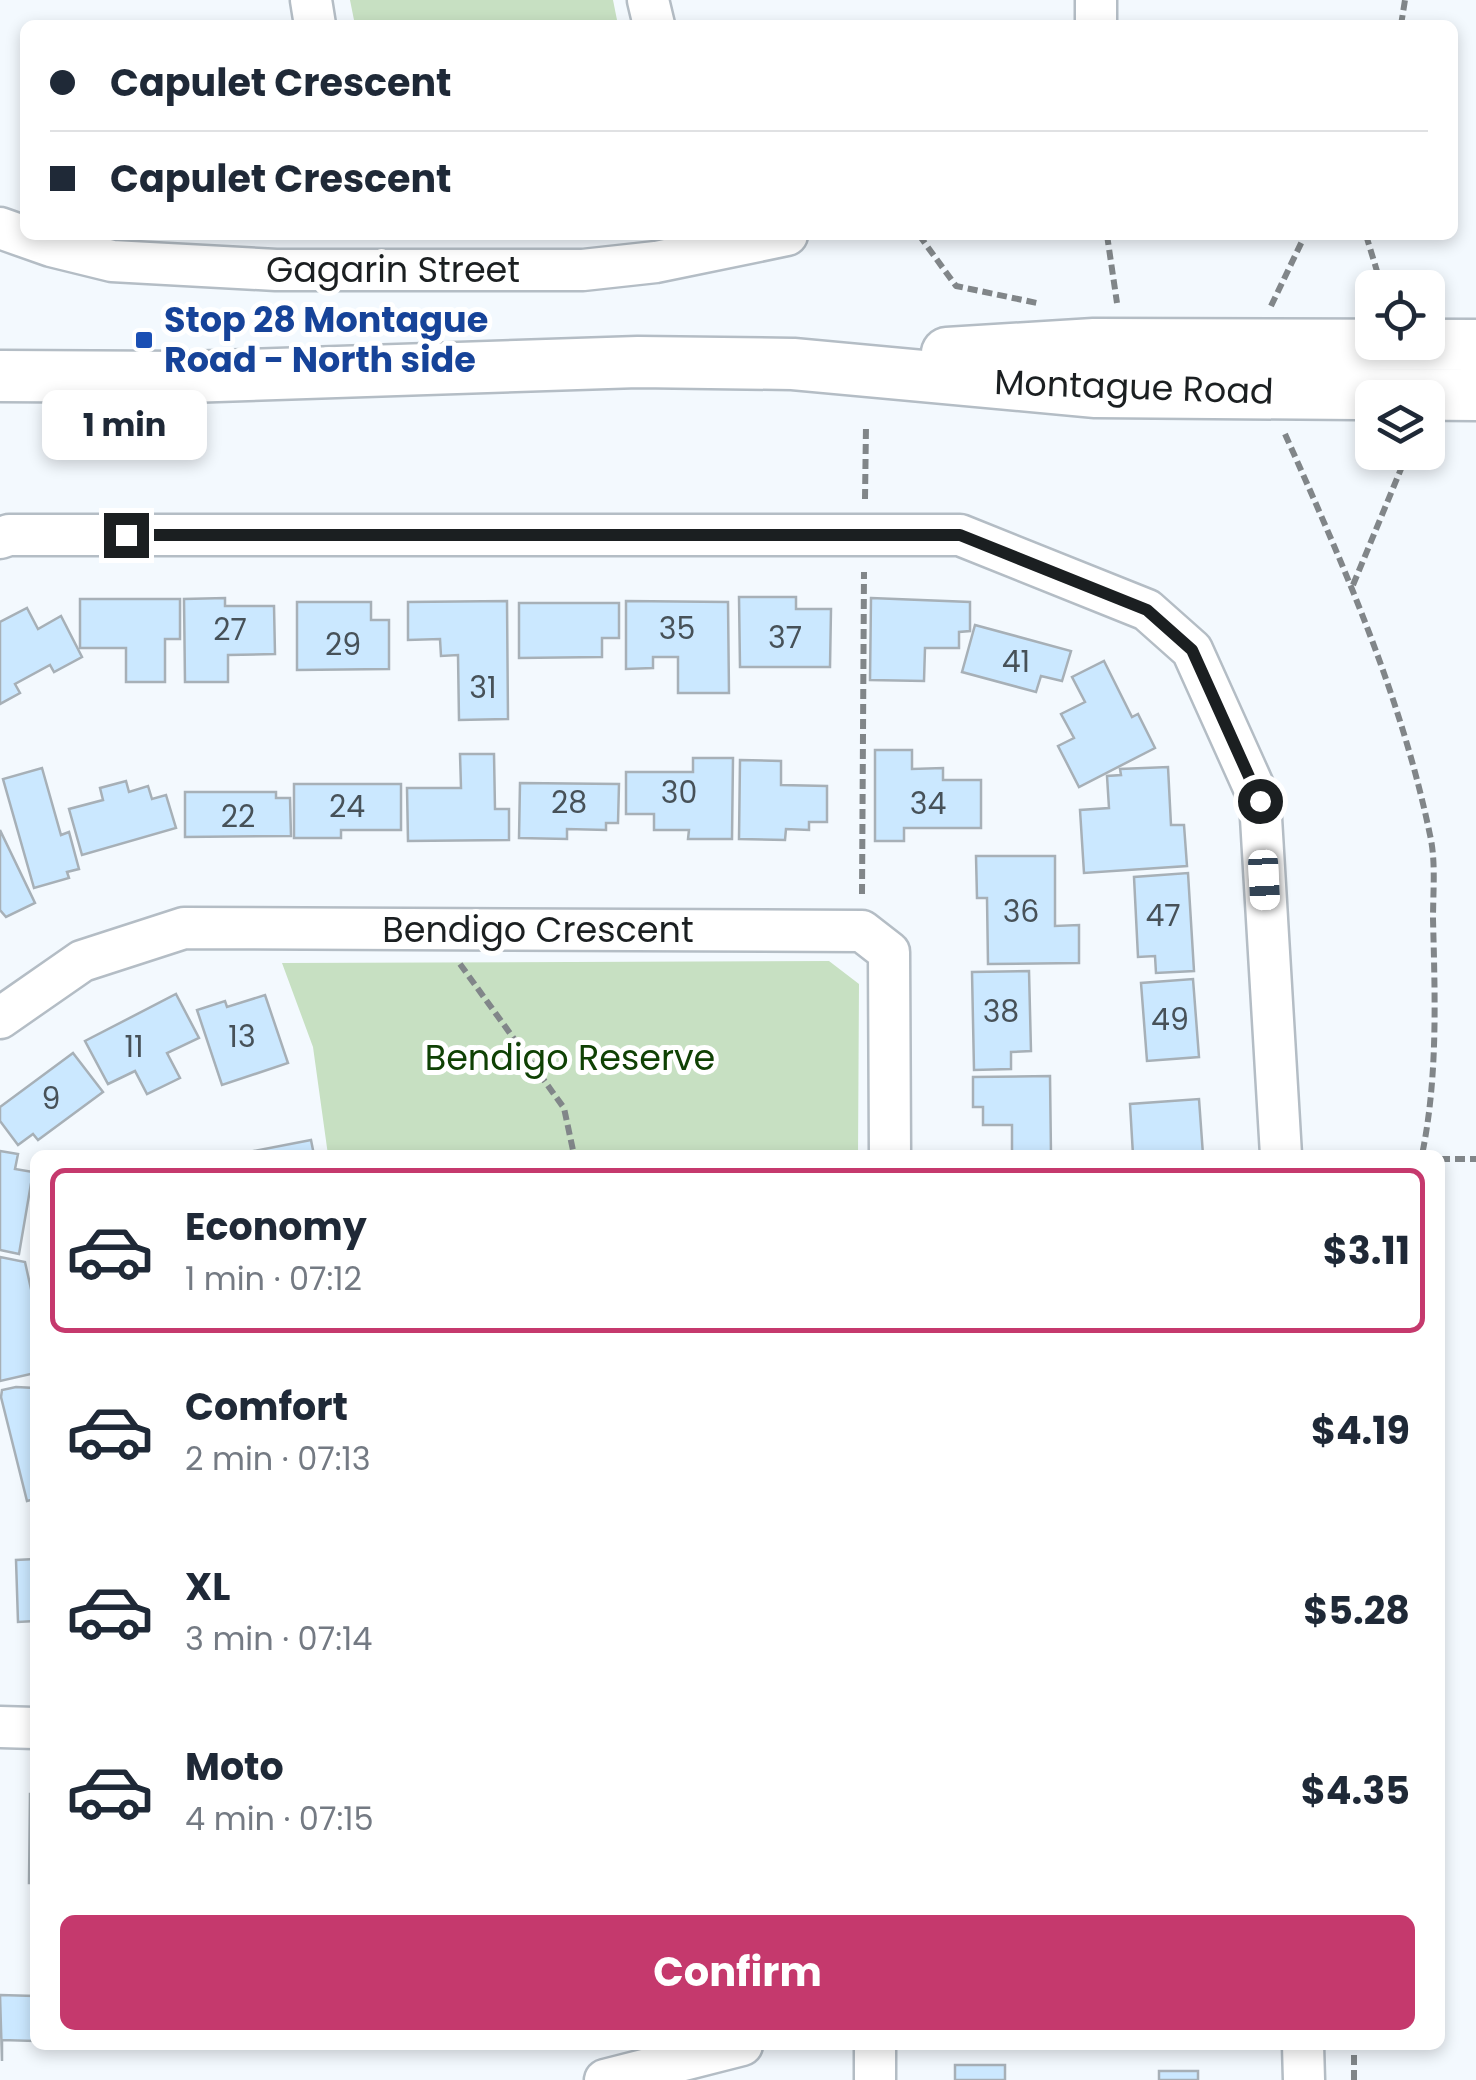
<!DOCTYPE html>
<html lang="en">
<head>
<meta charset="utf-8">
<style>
	:root { --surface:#fff; --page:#f2f2f3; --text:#1f2937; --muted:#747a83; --line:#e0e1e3; --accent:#c5396d }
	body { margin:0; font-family:Poppins,sans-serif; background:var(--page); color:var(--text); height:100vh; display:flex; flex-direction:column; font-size:38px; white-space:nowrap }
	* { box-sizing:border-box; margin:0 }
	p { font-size:32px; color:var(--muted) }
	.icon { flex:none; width:55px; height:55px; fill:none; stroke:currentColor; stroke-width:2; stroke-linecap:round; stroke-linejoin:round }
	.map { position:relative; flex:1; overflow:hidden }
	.side { position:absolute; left:30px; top:1150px; width:1415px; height:900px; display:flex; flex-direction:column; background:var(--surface); border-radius:15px; box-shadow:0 5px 15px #0003 }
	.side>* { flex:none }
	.banner { position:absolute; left:20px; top:20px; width:1438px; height:220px; border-radius:15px; box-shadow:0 5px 15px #0003; display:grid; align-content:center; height:220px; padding:0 30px; background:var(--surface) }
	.buttons { position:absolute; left:1355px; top:270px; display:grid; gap:20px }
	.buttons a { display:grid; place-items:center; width:90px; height:90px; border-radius:15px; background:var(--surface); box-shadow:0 5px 15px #0003; font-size:50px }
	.end { position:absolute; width:45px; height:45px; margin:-22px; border:12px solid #1b1f21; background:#fff; box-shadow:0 0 0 5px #fff }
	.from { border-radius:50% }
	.bubble { position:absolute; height:70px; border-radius:15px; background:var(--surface); box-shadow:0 5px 15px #0003; font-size:32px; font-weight:700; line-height:70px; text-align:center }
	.car { position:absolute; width:30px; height:60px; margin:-30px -15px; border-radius:12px; box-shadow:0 0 8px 2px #0007; background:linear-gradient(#fff 24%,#345 0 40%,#fff 0 76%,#345 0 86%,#fff 0) }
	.banner b { display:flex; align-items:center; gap:35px; height:95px; font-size:38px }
	.banner b+b { border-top:2px solid var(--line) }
	.banner i { width:25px; height:25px; background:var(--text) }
	ul { padding:18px 0 0; list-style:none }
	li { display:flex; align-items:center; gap:30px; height:165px; margin:0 20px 15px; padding:0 10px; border:5px solid transparent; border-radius:15px }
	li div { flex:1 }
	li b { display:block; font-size:38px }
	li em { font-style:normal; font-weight:700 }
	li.on { border-color:var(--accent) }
	li>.icon { width:90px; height:90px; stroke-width:1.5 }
	.cta { display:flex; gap:20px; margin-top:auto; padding:20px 30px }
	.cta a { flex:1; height:115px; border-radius:15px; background:var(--accent); color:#fff; font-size:40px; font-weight:700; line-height:115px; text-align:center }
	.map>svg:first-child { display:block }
	.green { fill:#c7e0c2 }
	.building { fill:#cbe8ff; stroke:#a7b0b7; stroke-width:2.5 }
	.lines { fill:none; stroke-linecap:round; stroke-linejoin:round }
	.minor-casing { stroke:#b4bdc5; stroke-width:45 }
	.major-casing { stroke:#b4bdc5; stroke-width:55 }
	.path { stroke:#818689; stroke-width:6; stroke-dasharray:10 5; stroke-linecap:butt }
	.minor { stroke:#fff; stroke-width:40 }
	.major { stroke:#fff; stroke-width:50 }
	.route { stroke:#1b1f21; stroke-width:12 }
	.transit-dot { fill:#1a4fb4; stroke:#fff; stroke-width:4 }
	.labels { text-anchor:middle; stroke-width:10; stroke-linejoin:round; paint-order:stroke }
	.number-label { font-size:30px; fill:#475158 }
	.street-label { font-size:35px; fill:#1b1f21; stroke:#fff }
	.transit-label { font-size:35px; font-weight:bold; fill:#164399; stroke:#fff; text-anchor:start }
	.park-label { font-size:35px; fill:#0f4104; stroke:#fff }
</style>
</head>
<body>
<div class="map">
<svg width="1476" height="2080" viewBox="0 0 1476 2080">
	<rect width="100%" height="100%" fill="#f3f9fe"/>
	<g class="green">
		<polygon points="350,0 613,0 618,25 355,25"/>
		<polygon points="829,961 859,984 858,1155 328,1155 313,1047 282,963"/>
	</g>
	<g class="building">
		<polygon points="739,597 796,597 796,609 831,609 830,667 740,667"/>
		<polygon points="225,598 225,606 274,606 275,654 228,655 228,682 185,682 184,599"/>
		<polygon points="871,598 970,602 970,631 959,632 959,648 925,648 924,681 870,680"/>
		<polygon points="80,599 180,599 180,639 165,639 165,682 126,682 126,648 80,648"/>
		<polygon points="507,601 508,719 459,720 458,655 441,656 440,639 408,640 408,602"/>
		<polygon points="626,601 728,602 729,693 678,693 678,657 653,657 653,668 626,669"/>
		<polygon points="297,602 371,602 371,620 389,620 389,669 297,670"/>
		<polygon points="519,603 619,603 619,638 602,638 602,657 519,658"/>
		<polygon points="27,608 38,629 61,616 82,657 54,672 50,665 15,684 20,693 0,704 0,622"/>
		<polygon points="975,625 1071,651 1062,681 1041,676 1036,692 962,672"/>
		<polygon points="1104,661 1132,717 1138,714 1155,748 1079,787 1058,746 1074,738 1061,714 1085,702 1072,677"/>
		<polygon points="875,750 912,750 912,769 943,768 943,780 981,780 981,828 904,828 904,841 875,841"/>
		<polygon points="460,754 494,754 495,809 509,809 509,840 408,841 407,788 461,788"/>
		<polygon points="693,758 733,758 732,839 688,839 689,830 654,830 654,814 626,814 626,772 693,772"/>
		<polygon points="740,760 781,761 781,785 827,786 827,822 809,822 809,830 786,829 785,840 739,839"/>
		<polygon points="1168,767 1171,825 1184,825 1187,866 1084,873 1080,810 1109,808 1107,776 1121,775 1120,769"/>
		<polygon points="42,768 61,835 69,832 79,869 67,872 69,878 34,888 3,779"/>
		<polygon points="126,781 129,792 148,786 152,799 166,795 176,828 82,855 69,809 103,800 100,788"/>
		<polygon points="520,783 619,784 618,823 606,823 606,830 567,829 567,839 519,838"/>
		<polygon points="294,784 401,784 401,830 341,830 341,838 294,838"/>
		<polygon points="185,792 276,792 276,798 290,798 291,836 185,837"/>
		<polygon points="0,830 35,903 6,917 0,910"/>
		<polygon points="976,856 1055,856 1055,926 1079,925 1079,963 988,964 987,898 977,898"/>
		<polygon points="1188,873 1194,971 1156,973 1155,956 1138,957 1134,877"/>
		<polygon points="1029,971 1031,1051 1011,1052 1011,1069 974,1070 972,972"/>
		<polygon points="1193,979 1199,1057 1147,1061 1141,983"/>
		<polygon points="176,994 199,1038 167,1053 180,1078 147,1094 135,1071 108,1084 85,1041"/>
		<polygon points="265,995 288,1063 222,1085 197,1010 225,1001 227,1007"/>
		<polygon points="73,1053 103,1092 38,1140 33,1134 18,1145 0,1121 0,1107"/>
		<polygon points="1050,1076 1051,1155 1012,1155 1012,1125 983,1125 983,1107 973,1107 973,1077"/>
		<polygon points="1199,1099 1203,1155 1133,1155 1130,1104"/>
		<polygon points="311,1140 314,1155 250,1155 249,1152"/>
		<polygon points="0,1151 18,1154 15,1169 33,1172 19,1254 0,1250"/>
		<polygon points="0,1257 25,1262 35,1307 35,1373 0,1381"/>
		<polygon points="16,1387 35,1388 35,1499 27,1501 1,1397 2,1390"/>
		<polygon points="35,1559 35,1621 18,1622 16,1560"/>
		<polygon points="30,1794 35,1794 35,1883 29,1883"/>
		<polygon points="0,1995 35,1996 35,2041 2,2040 2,2061"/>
		<rect x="955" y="2065" width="50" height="15"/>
		<rect x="1159" y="2071" width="39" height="9"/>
	</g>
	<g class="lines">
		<defs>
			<g id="minor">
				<polyline points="311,0 315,25"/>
				<polyline points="648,0 654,25"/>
				<polyline points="1096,25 1096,0"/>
				<polyline points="0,228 51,246 112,261 276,270 583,270 656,262 787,235"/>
				<polyline points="0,538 9,535 960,535 1147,610 1192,650 1260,801 1281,1155"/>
				<polyline points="0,1018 82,961 184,928 862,931 889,952 890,1155"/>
				<polyline points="0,1727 35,1728"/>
				<polyline points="875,2045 875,2080"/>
				<polyline points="1303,2045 1304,2080"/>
				<polyline points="605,2080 742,2045"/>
			</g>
			<g id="major">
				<polyline points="947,353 1094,344 1476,345"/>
				<polyline points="0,376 187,377 638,362 793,364 1096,392 1476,395"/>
			</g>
		</defs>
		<use href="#minor" class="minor-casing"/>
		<use href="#major" class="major-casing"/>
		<g class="path">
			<polyline points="1401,25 1405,0"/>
			<polyline points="919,235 956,286 1037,303"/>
			<polyline points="1107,235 1117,303"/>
			<polyline points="1366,235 1380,281 1386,288"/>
			<polyline points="1271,306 1305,235"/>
			<path d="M1285,434C1343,564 1401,695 1430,835C1436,861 1433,892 1433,919C1435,998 1438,1077 1422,1155"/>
			<polyline points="865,499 866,426"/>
			<polyline points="1353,585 1408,452"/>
			<polyline points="862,894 864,572"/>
			<polyline points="460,964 564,1108 574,1155"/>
			<polyline points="1440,1159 1476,1159"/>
			<polyline points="1354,2080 1354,2045"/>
		</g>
		<use href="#minor" class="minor"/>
		<use href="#major" class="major"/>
	</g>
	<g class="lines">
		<polyline class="route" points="126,535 960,535 1147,610 1192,650 1260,801"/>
	</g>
	<rect class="transit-dot" x="134" y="330" width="20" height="20" rx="5"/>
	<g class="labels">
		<g class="number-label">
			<text x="677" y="639">35</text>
			<text x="230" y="640">27</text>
			<text x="785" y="648">37</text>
			<text x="343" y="655">29</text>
			<text x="1016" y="672">41</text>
			<text x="483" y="698">31</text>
			<text x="679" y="803">30</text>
			<text x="569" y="813">28</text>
			<text x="928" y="814">34</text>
			<text x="347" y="817">24</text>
			<text x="238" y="827">22</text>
			<text x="1021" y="922">36</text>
			<text x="1163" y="926">47</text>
			<text x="1001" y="1022">38</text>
			<text x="1170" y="1030">49</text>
			<text x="242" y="1047">13</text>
			<text x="134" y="1057">11</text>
			<text x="51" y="1109">9</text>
		</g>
		<g class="street-label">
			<text x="393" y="282">Gagarin Street</text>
			<text transform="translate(1134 387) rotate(2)" y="12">Montague Road</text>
			<text x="538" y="942">Bendigo Crescent</text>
		</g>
		<g class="transit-label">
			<text x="164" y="332">Stop 28 Montague<tspan x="164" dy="40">Road - North side</tspan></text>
		</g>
		<g class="park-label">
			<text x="570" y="1070">Bendigo Reserve</text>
		</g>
	</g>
</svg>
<div class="buttons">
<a><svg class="icon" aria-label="locate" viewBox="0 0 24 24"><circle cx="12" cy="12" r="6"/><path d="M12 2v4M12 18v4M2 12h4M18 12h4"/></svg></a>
<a><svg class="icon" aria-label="layers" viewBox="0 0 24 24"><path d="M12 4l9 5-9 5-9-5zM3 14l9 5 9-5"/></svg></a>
</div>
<i class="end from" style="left:1260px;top:801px"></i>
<i class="end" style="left:126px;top:535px"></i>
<div class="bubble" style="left:42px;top:390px;width:165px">1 min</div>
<i class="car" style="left:1264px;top:880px;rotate:177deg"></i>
<div class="banner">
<b><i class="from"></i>Capulet Crescent</b>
<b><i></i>Capulet Crescent</b>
</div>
<section class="side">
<ul>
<li class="on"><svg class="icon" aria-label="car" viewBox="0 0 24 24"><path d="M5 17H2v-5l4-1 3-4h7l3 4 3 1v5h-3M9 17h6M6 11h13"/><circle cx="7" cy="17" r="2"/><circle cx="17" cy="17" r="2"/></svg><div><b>Economy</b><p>1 min · 07:12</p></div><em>$3.11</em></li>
<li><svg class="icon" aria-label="car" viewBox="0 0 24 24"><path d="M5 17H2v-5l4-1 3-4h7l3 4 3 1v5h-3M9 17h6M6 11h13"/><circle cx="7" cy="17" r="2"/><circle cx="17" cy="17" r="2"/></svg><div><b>Comfort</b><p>2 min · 07:13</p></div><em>$4.19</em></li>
<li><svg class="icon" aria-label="car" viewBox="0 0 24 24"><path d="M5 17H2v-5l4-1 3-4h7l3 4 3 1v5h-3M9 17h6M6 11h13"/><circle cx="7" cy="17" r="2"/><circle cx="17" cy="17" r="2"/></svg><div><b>XL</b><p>3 min · 07:14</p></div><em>$5.28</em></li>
<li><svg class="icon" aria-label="car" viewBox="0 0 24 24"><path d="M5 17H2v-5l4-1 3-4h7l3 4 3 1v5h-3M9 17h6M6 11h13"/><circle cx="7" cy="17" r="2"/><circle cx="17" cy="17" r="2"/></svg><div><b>Moto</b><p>4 min · 07:15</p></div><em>$4.35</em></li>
</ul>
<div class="cta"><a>Confirm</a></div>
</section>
</div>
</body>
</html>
